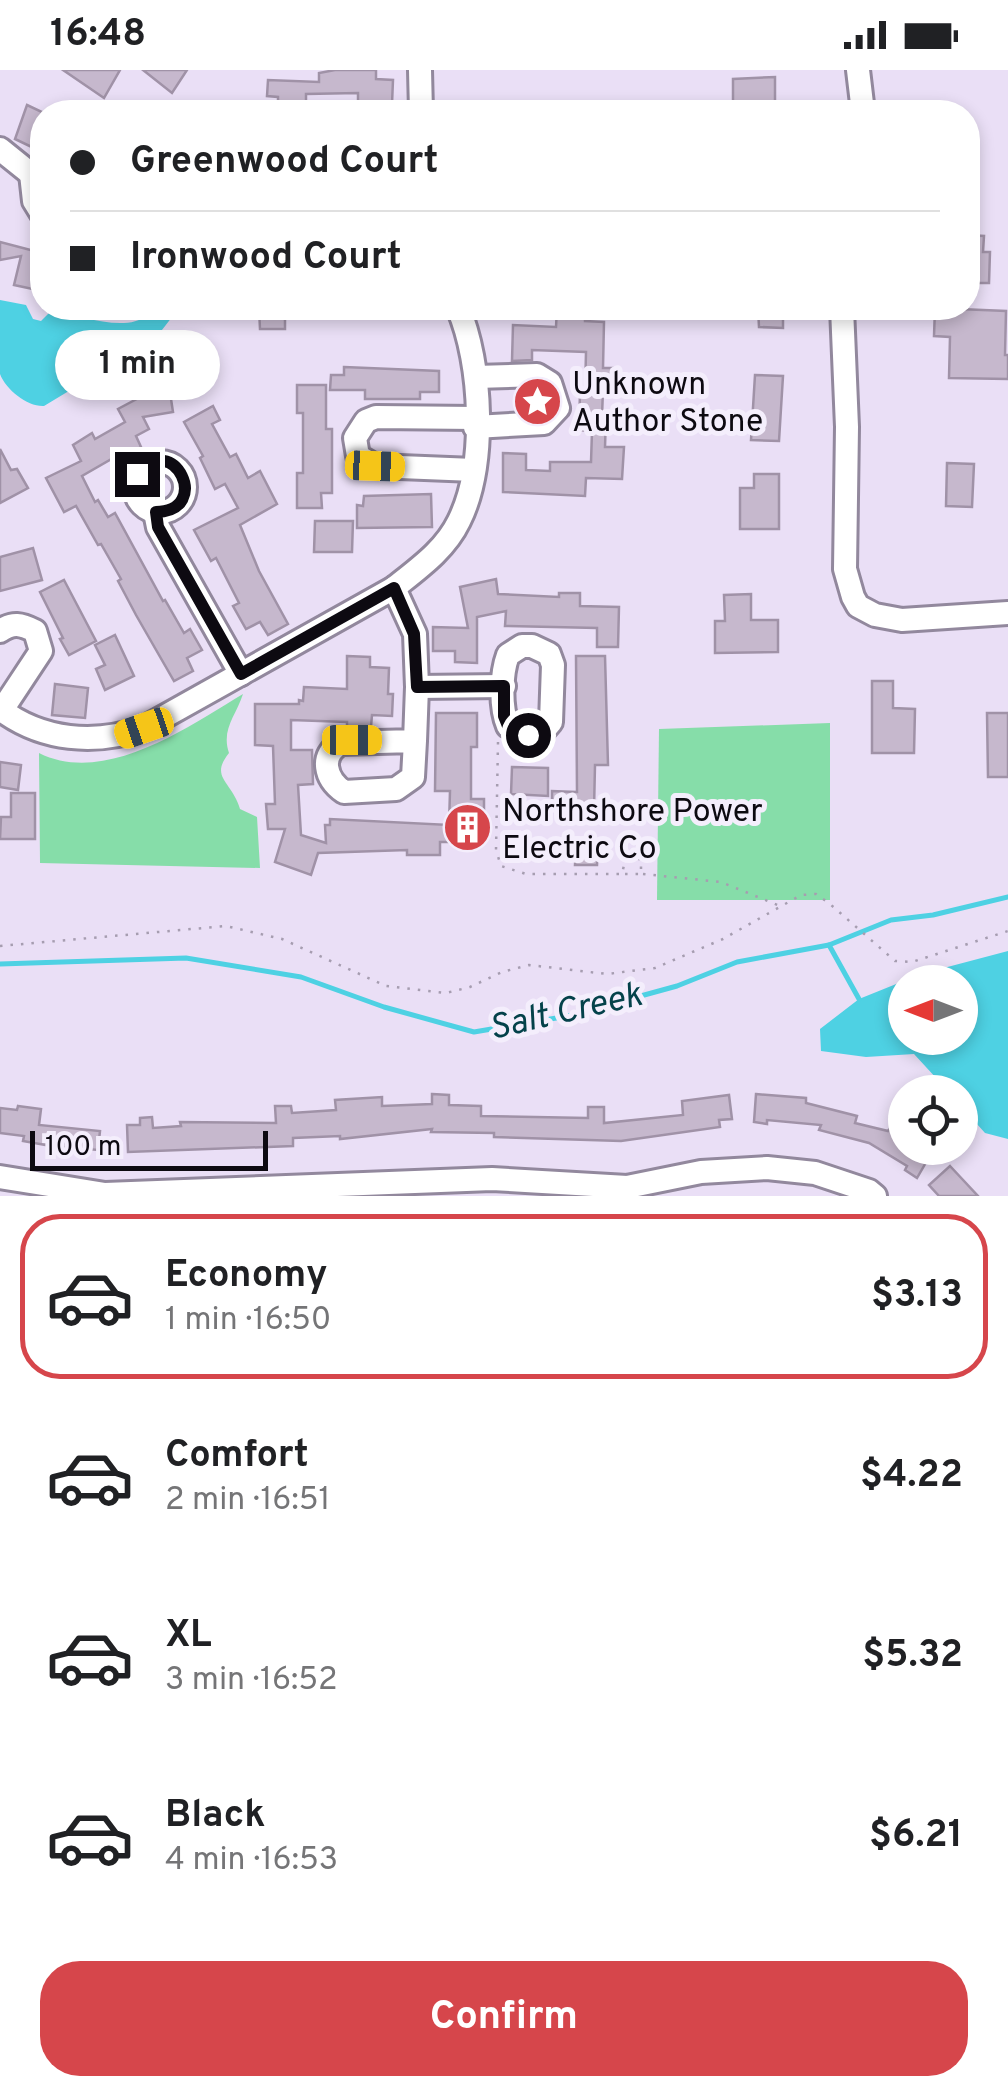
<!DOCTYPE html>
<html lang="en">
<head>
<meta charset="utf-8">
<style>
	:root { --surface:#fff; --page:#f6f6f6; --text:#202124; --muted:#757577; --line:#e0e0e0; --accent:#d6464b }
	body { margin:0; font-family:Overpass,sans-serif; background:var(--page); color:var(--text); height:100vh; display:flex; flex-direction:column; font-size:38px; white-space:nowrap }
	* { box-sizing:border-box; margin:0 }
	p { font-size:32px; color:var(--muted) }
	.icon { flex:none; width:55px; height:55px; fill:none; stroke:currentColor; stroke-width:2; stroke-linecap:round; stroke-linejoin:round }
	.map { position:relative; height:1126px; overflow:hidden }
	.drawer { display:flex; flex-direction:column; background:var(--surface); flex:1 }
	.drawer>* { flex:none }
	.guide { position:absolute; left:30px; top:30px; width:950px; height:220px; border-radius:40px; box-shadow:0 5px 15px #0003; display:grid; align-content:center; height:220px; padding:0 40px; background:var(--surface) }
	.needle { width:65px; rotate:270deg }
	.controls { position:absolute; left:888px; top:895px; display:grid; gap:20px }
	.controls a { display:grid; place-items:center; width:90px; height:90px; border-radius:50%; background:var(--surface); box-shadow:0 5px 15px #0003; font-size:50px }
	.scale { position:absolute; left:30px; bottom:25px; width:238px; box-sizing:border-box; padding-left:10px; border:5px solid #0d0a11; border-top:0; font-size:28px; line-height:35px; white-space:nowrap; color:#0d0a11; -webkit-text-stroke:8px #f4eefc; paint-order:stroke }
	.end { position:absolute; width:45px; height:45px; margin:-22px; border:12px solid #0d0a11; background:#fff; box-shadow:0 0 0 5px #fff }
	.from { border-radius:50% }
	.bubble { position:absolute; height:70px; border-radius:35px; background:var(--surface); box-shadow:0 5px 15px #0003; font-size:32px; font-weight:700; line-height:70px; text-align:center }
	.car { position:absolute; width:30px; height:60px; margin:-30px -15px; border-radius:12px; box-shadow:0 0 8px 2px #0007; background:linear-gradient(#f5c518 24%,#345 0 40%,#f5c518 0 76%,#345 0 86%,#f5c518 0) }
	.guide b { display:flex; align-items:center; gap:35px; height:95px; font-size:38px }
	.guide b+b { border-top:2px solid var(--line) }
	.guide i { width:25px; height:25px; background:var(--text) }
	ul { padding:18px 0 0; list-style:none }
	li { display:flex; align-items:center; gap:30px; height:165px; margin:0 20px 15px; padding:0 20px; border:5px solid transparent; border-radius:40px }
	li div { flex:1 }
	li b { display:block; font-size:38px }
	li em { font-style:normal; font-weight:700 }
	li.current { border-color:var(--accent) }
	li>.icon { width:90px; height:90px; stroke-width:1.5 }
	.action { display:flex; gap:20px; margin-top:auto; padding:20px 40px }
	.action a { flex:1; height:115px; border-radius:40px; background:var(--accent); color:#fff; font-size:40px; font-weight:700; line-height:115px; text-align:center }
	.status { display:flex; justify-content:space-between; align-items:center; height:70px; padding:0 50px; background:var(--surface); direction:ltr }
	.status svg { height:28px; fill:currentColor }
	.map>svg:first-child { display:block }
	.green { fill:#86dda9 }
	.water { fill:#4ed1e3; fill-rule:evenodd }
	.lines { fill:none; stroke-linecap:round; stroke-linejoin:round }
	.stream { stroke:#4ed1e3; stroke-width:5 }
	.building { fill:#c6b8cd; stroke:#a092a7; stroke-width:2.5 }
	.minor-casing { stroke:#92889d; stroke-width:28 }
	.path { stroke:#a69db0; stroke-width:2.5; stroke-dasharray:2.5 8; stroke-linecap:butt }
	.minor { stroke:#fff; stroke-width:22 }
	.route { stroke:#0d0a11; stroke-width:12 }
	.labels { text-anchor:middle; stroke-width:10; stroke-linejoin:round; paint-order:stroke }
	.poi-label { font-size:32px; fill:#0d0a11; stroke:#f4eefc; text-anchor:start }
	.water-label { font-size:35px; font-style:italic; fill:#04424a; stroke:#f4eefc }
</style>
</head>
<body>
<div class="status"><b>16:48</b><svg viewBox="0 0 49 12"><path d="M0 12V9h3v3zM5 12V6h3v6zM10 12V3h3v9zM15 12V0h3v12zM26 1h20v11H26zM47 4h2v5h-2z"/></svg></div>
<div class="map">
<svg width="1008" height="1126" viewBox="0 0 1008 1126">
	<rect width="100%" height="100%" fill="#eadff6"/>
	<g class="green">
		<path d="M243,624C236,646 221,659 229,683C209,708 232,711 240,739L257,747L260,798L40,793L39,683C105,716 188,657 243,624Z"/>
		<polygon points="830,653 830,830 657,830 659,659"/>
	</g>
	<g class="water">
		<path d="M0,230L26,235L33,249L41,251L50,242C75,244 99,254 124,253C147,252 153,237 179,238L155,269L44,336C28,337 6,320 0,304C0,288 0,249 0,230Z"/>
		<path d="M1008,881V1069L985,1063L960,1035V1022H949L914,984L866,987L821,981L820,959L859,929L921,904ZM960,912V968H905V912Z"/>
	</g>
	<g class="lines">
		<g class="stream">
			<polyline points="829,875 859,929"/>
			<polyline points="0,894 186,888 301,907 384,937 474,962 568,946 677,916 737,892 829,875 891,850 933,845 1008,827"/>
		</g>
	</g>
	<g class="building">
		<polygon points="63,0 120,0 104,28"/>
		<polygon points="143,0 187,0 172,23"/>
		<polygon points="335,0 376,0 376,9 393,10 392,34 358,32 358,23 306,24 306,36 278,34 278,27 267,26 268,10 319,12 319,3"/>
		<polygon points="775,7 775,41 733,42 733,9"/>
		<polygon points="27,35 42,42 42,82 15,69"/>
		<polygon points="968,165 984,166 983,182 990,182 989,213 968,213"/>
		<polygon points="0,172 42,183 42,221 14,215 21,186 0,190"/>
		<polygon points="259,238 285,238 285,259 260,259"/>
		<polygon points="557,238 585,238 585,251 604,252 603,298 613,298 613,320 603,320 602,346 606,346 605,377 624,377 622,409 586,408 585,426 503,422 503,383 526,384 526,400 550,401 550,392 591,392 592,361 579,360 580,322 585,323 586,282 532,280 532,290 512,291 513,255 556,257"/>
		<polygon points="758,238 783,238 783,258 759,257"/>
		<polygon points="935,238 1006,241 1005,285 1008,285 1008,309 949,308 950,267 934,266"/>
		<polygon points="344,297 439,301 439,322 420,322 420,329 365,329 365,320 330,320 331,305 344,305"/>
		<polygon points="755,305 783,306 779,371 751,370"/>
		<polygon points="297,315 326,315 326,359 332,359 332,423 321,423 322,438 297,438 297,403 303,403 303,343 297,343"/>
		<polygon points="169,316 173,342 143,347 149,359 136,366 141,377 124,386 122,383 82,406 95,432 98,430 108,447 115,443 163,531 165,530 184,563 190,559 202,580 187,588 193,601 174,611 136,545 118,511 121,509 101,474 98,475 76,436 64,442 46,408 81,391 73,375 92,363 95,369 125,352 118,339 146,324 146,320"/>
		<polygon points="213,336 220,350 212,354 230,387 236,384 248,408 260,401 277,434 240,455 259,501 288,554 268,565 260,552 246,559 233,536 239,533 216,488 211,491 194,460 238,438 225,414 215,419 200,388 203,386 184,352"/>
		<polygon points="0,379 11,400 17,399 28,418 0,433"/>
		<polygon points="947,393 974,394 972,437 946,436"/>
		<polygon points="754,404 779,404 779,459 740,459 740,418 754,418"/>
		<polygon points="431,424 432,457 357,458 357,435 363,436 364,426"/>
		<polygon points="315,451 353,451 352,482 314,482"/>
		<polygon points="33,478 42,510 0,521 0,487"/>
		<polygon points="496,509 498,524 559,527 559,523 580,523 580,536 619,537 618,577 597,577 597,558 505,556 506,541 477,547 477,593 455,592 455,581 433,581 433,557 468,558 460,517"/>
		<polygon points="64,510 96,571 69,585 60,569 63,568 40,522"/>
		<polygon points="751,524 751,550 778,550 778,582 715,583 715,551 725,551 724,525"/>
		<polygon points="115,565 134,606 105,620 96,599 105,595 95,575"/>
		<polygon points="347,586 370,587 370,597 389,598 388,624 393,624 392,646 372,645 371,657 347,657 347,652 291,650 291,680 312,680 313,714 298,715 301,765 326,773 325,755 330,755 330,749 449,755 450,721 435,721 436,643 477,643 477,677 471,677 471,729 484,729 484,772 440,772 440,785 407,785 407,780 318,783 311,805 275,792 285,759 268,759 266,734 275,734 273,676 255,675 255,634 299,634 299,630 303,631 304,617 347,619"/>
		<polygon points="576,586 605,586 608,695 595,695 594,740 552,739 552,721 577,722"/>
		<polygon points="872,611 893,611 893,638 915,639 914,683 872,683"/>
		<polygon points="55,614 88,618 85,648 52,645"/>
		<polygon points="987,643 1008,643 1008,707 988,707"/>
		<polygon points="0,692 21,695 18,720 0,717"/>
		<polygon points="512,697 548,698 548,726 511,724"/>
		<polygon points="11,723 35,723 35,769 0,769 1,747 11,747"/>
		<polygon points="576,772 598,772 597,795 575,795"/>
		<polygon points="432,1024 449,1025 449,1035 481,1036 481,1046 588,1048 588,1037 604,1037 604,1053 683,1045 682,1031 729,1025 732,1049 719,1050 720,1057 621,1071 494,1067 494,1063 431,1062 432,1059 340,1069 340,1066 293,1068 293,1076 128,1082 127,1055 140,1055 140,1048 152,1047 153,1058 181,1056 180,1052 276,1053 275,1036 291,1036 292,1043 336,1040 335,1030 382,1027 382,1036 432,1034"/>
		<polygon points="756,1024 806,1028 806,1033 857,1046 855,1053 888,1061 891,1057 905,1066 905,1078 925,1078 932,1082 917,1108 905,1100 907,1096 869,1073 819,1060 821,1055 767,1050 767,1054 754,1052"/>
		<polygon points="18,1036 41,1039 39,1055 100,1061 98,1080 51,1076 23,1071 24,1066 0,1063 0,1038 17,1040"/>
		<polygon points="950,1096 978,1126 939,1126 929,1115"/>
	</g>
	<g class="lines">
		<defs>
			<g id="minor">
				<polyline points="420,0 421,42"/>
				<polyline points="858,0 863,42"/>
				<polyline points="0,79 31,104 42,108"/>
				<polyline points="31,104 34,131 42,144"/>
				<polyline points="842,238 847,357 845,499 853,527 858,536 875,545 902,550 1008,543"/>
				<polyline points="475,357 544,353 558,338 550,313 537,305 476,307"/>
				<circle cx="160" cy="417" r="25"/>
				<polyline points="474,400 375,396 358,386 355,368 366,351 376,347 476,348"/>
				<polyline points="155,442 158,457 241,604"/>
				<path d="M394,518L415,564L417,617L415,671L341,673C319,685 325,709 344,722L396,719L413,707L415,671"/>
				<path d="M0,561C13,552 21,554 35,561L41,581L2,640"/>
				<path d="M522,576H532L549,584L553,595L551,652L545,659L529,665L508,656C500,637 501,604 508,585Z"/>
				<polyline points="417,617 504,616"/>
				<path d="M0,639C42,671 95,675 144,658L394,518C419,498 445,480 459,451C487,395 482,293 458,238"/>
				<polyline points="0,1107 105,1124 492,1109 627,1117 701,1102 767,1098 815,1103 869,1121 875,1126"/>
			</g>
		</defs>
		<use href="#minor" class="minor-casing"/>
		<g class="path">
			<polyline points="498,672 496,780 501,796 526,804 622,804 624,795 629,789 641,789 641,804 622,804"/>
			<polyline points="643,804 721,812 780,836"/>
			<polyline points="0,876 226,856 282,869 386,916 446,923 470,917 502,902 529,895 607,904 655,898 723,869 801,825 816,824 830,834 895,891 912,892 1008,861"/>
		</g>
		<use href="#minor" class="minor"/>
	</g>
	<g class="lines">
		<path class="route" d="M137,404C174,359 213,441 156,442L158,457L241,604L394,518L414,564L417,617L504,616V646L508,656L528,665"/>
	</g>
	<defs>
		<symbol id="sight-disc" viewBox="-11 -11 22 22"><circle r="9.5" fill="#d6464b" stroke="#f4eefc"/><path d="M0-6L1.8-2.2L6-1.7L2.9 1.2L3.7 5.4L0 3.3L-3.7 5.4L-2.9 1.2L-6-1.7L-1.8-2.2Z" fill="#fff"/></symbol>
		<symbol id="building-disc" viewBox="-11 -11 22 22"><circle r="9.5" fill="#d6464b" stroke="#f4eefc"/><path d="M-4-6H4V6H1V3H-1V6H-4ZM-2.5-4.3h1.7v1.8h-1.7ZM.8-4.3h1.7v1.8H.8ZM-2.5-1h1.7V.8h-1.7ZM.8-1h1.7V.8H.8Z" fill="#fff"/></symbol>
	</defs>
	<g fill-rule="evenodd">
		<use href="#sight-disc" x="510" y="304" width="55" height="55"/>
		<use href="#building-disc" x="440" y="730" width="55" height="55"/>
	</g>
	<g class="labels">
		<g class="poi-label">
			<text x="572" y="324">Unknown<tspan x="572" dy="37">Author Stone</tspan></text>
			<text x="502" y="751">Northshore Power<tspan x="502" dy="37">Electric Co</tspan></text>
		</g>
		<g class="water-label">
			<text transform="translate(565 940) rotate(-13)" y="12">Salt Creek</text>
		</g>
	</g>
</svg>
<div class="controls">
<a><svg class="needle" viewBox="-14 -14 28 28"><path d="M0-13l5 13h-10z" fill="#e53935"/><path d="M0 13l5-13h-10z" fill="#757577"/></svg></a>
<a><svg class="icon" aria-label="locate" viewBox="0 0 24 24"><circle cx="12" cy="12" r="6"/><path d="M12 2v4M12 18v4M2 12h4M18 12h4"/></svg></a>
</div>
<div class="scale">100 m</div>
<i class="end from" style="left:528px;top:665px"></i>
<i class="end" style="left:137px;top:404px"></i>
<div class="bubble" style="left:55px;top:260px;width:165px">1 min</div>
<i class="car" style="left:375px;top:396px;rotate:92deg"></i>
<i class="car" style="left:144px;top:658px;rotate:251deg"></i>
<i class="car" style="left:352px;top:670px;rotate:90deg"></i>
<div class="guide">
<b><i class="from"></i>Greenwood Court</b>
<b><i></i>Ironwood Court</b>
</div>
</div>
<section class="drawer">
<ul>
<li class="current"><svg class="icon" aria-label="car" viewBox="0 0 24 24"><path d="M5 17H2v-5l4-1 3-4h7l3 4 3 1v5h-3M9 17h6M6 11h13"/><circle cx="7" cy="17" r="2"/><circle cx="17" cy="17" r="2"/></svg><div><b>Economy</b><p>1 min · 16:50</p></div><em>$3.13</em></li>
<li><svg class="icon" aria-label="car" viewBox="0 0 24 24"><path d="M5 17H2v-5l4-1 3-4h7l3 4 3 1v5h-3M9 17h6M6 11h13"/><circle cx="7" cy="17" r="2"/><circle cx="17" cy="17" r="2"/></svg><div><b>Comfort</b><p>2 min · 16:51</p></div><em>$4.22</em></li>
<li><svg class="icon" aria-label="car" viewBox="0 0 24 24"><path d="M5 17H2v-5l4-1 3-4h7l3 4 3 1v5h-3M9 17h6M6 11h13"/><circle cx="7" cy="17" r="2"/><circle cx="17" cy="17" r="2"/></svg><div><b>XL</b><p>3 min · 16:52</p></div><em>$5.32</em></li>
<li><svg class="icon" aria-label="car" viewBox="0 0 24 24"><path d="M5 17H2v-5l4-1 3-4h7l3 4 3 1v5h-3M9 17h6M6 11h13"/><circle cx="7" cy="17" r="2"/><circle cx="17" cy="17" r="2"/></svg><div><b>Black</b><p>4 min · 16:53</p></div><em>$6.21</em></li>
</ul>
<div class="action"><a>Confirm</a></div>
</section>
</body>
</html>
